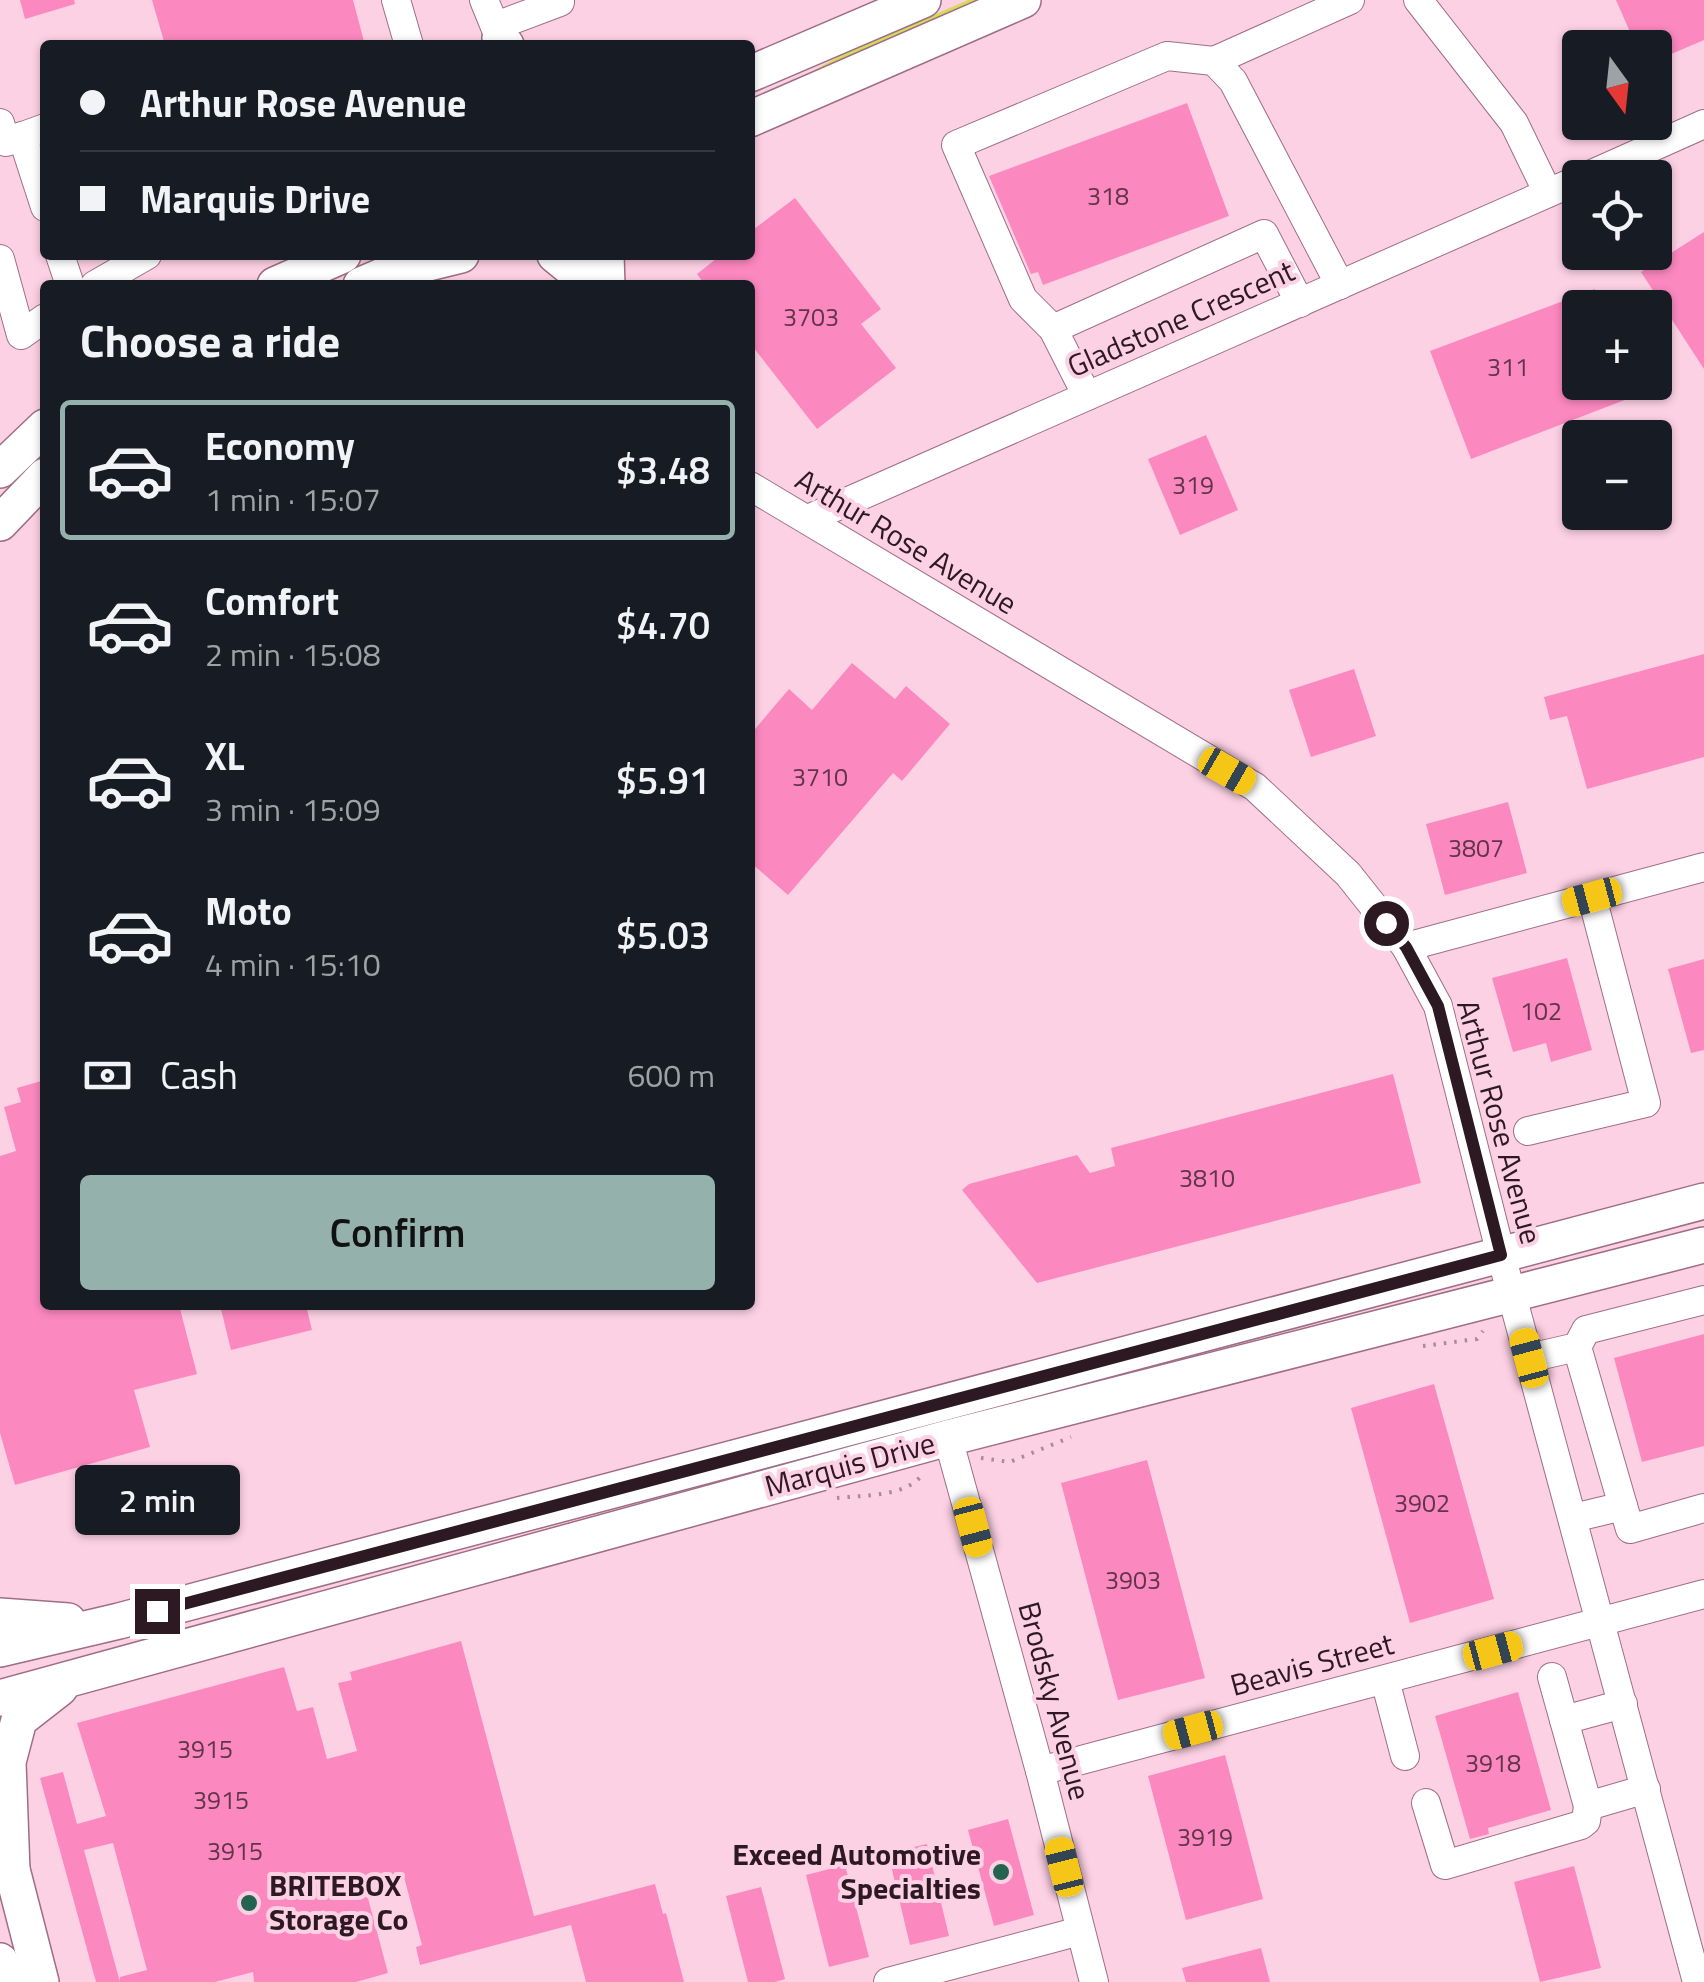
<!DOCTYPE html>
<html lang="en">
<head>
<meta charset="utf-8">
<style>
	:root { --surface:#171b24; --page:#20242c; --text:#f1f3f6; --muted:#9ea1a6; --line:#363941; --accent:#94b2ab }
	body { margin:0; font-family:"Titillium Web",sans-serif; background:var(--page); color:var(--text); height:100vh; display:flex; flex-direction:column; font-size:38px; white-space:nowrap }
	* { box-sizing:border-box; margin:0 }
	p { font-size:32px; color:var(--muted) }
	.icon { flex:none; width:55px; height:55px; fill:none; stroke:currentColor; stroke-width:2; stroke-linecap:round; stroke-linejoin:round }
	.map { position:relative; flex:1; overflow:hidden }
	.drawer { position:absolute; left:40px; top:280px; width:715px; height:1030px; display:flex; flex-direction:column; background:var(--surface); border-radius:10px; box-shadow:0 2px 8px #0004 }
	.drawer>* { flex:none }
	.top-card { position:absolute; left:40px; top:40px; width:715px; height:220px; border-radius:10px; box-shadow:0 2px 8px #0004; display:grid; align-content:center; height:220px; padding:0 40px; background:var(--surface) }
	.needle { width:65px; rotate:165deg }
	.buttons { position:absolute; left:1562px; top:30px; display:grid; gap:20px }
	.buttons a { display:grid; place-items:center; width:110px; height:110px; border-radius:10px; background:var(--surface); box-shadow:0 2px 8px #0004; font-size:50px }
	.end { position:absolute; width:45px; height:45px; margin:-22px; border:12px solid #2c1922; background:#fff; box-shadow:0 0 0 5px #fff }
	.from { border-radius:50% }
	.bubble { position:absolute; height:70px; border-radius:10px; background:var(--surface); box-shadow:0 2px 8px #0004; font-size:32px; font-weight:600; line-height:70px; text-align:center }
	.car { position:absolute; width:30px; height:60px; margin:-30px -15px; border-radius:12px; box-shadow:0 0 8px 2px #0007; background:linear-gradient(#f5c518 24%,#345 0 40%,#f5c518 0 76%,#345 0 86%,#f5c518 0) }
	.top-card b { display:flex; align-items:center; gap:35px; height:95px; font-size:38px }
	.top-card b+b { border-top:2px solid var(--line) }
	.top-card i { width:25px; height:25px; background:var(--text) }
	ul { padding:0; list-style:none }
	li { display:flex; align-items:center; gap:30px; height:140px; margin:0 20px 15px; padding:0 20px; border:5px solid transparent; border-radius:10px }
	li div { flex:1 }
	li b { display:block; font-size:38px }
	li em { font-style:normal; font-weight:600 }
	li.current { border-color:var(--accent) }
	li>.icon { width:90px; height:90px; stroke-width:1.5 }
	h2 { padding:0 40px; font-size:45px; line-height:120px }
	.pay { display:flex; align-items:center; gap:25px; height:110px; padding:0 40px; font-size:38px }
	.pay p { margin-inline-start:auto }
	.cta { display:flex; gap:20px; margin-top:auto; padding:20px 40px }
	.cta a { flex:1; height:115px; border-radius:10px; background:var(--accent); color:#111; font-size:40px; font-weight:600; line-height:115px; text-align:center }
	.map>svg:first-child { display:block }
	.green { fill:#d6db59 }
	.building { fill:#fc88c0 }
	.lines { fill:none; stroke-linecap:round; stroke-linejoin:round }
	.minor-casing { stroke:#9f6e84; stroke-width:30 }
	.major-casing { stroke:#9f6e84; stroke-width:38 }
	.path { stroke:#ab8998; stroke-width:4; stroke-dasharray:2.5 8; stroke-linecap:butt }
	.minor { stroke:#fff; stroke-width:28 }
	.major { stroke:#fff; stroke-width:35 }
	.route { stroke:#2c1922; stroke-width:12 }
	.poi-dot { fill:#236350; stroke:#fdd1e4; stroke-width:4 }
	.labels { text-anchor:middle; stroke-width:8; stroke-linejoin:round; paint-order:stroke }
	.number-label { font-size:25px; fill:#60354a }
	.street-label { font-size:30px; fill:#2c1922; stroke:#fdd1e4 }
	.poi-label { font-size:30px; font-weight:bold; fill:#2c1922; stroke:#fdd1e4; text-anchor:end }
</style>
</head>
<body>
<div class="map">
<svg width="1704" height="1982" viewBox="0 0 1704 1982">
	<rect width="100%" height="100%" fill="#fdd1e4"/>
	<polygon class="green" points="968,0 988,0 790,84 843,54"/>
	<g class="building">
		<polygon points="20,0 74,0 75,4 25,19"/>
		<polygon points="152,0 353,0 365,45 165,45"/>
		<polygon points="1616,0 1704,0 1704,40 1655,61 1655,48 1637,48"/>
		<polygon points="1187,103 1229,216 1043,285 1038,272 1031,274 989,176"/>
		<polygon points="795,198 881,309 861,324 896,368 817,429 750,343 750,285 705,285 697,274 721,255 750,255 750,232"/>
		<polygon points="1704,232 1704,369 1641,272"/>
		<polygon points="1595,289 1602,308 1580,308 1580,382 1630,382 1635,396 1471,459 1430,351"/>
		<polygon points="1206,435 1238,510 1180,535 1148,459"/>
		<polygon points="1704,654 1704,757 1587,789 1567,716 1550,720 1544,697"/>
		<polygon points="852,663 895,699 906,686 950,724 902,781 893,773 788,895 750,862 750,735 789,689 812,710"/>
		<polygon points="1354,669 1376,736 1311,757 1289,690"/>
		<polygon points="1508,802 1527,873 1445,895 1426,824"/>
		<polygon points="1567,958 1592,1050 1551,1062 1546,1043 1513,1052 1492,978"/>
		<polygon points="1704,959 1704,1050 1691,1053 1668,969"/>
		<polygon points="1393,1074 1421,1183 1037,1283 962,1190 969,1184 1077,1155 1090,1173 1115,1166 1111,1148"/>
		<polygon points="45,1080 45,1305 179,1305 197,1374 134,1390 150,1447 15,1485 0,1433 0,1156 16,1151 4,1107 21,1102 17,1088"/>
		<polygon points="220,1305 306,1305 312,1330 231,1350"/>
		<polygon points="1704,1334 1704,1446 1642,1462 1614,1358"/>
		<polygon points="1434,1384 1494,1599 1410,1623 1351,1408"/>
		<polygon points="1147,1460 1205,1678 1118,1700 1061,1483"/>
		<polygon points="461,1641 534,1916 655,1884 663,1914 666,1913 684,1982 586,1982 571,1925 420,1965 416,1947 422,1945 404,1877 365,1887 388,1973 356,1982 254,1982 253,1972 215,1982 120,1982 120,1977 147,1970 113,1843 84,1850 120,1982 96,1982 40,1778 63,1772 77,1824 106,1816 77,1723 284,1667 297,1711 313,1707 327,1759 357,1751 338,1683 352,1680 350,1672"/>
		<polygon points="1518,1692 1551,1810 1488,1828 1489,1834 1470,1839 1435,1716"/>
		<polygon points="1225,1755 1263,1899 1186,1920 1148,1776"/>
		<polygon points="1008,1819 1034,1915 994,1926 968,1830"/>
		<polygon points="927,1844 949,1936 910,1945 888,1853"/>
		<polygon points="845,1865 869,1957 829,1967 806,1875"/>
		<polygon points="1574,1866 1601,1968 1540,1982 1514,1882"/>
		<polygon points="761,1887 785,1979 775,1982 748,1982 726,1896"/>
		<polygon points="1261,1948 1270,1982 1186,1982 1182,1968"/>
	</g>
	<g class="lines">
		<defs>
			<g id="minor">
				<polyline points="396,0 409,45"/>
				<polyline points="484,0 502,44"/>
				<polyline points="1418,0 1514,123 1548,193"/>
				<polyline points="496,26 560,2"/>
				<polyline points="1214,61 1350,0"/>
				<polyline points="0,123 6,142 45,128"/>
				<polyline points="22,136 45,207"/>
				<polyline points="1583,178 1704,124"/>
				<polyline points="60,255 70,285"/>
				<polyline points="0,259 21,335 45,318"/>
				<polyline points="95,285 147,255"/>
				<polyline points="1053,329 1023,299 956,145 1167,56 1214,61 1233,81 1340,285"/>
				<polyline points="1087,396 1053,329 1264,234 1300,303"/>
				<polyline points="750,486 1255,787 1348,874 1406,947 1438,1006 1501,1255 1697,1982"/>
				<polyline points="808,519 1580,179"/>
				<polyline points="1406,947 1704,867"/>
				<polyline points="1528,1131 1646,1103 1592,897"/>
				<polyline points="1577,1347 1623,1506"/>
				<polyline points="1529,1358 1577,1347 1586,1330 1704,1300"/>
				<polyline points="948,1438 1040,1771 1094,1982"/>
				<polyline points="1573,1518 1623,1506 1630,1529 1704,1508"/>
				<polyline points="1552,1677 1588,1806 1646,1789"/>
				<polyline points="1385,1680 1405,1756"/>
				<polyline points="1564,1720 1623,1704"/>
				<polyline points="1040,1771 1704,1594"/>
				<polyline points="1426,1803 1445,1865 1581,1825 1586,1821 1588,1806"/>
				<polyline points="888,1982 1080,1931"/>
			</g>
			<g id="major">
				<polyline points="500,38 506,45"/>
				<polyline points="750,74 923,0"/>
				<polyline points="750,119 1023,0"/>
				<polyline points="555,255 592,285"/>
				<polyline points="606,255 607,285"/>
				<polyline points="408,268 461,255"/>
				<polyline points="275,285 343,255"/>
				<polyline points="361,285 431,255"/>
				<polyline points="0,470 45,427"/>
				<polyline points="0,523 45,476"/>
				<polyline points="0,1616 68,1621"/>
				<polyline points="0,1649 119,1621 1704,1201"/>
				<polyline points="0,1698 948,1438 1704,1245"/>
				<polyline points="7,1850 41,1982"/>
				<polyline points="12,1871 8,1762 19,1720 60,1688"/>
				<polyline points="0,1961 6,1982"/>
			</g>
		</defs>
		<use href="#minor" class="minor-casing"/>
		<use href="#major" class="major-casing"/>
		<g class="path">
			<polyline points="1423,1346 1477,1339 1483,1331"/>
			<polyline points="981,1458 1010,1462 1071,1437"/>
			<path d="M837,1498C864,1495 905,1497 922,1475"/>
		</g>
		<use href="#minor" class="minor"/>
		<use href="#major" class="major"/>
	</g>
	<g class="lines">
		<polyline class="route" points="157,1611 1501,1255 1438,1006 1406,947 1386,923"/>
	</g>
	<g class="poi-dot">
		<circle cx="1001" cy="1872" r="10"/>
		<circle cx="249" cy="1903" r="10"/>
	</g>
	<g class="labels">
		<g class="number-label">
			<text x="1108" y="205">318</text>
			<text x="811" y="326">3703</text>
			<text x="1508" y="376">311</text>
			<text x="1193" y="494">319</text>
			<text x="820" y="786">3710</text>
			<text x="1476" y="857">3807</text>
			<text x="1541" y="1020">102</text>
			<text x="1207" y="1187">3810</text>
			<text x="1422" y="1512">3902</text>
			<text x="1133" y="1589">3903</text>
			<text x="205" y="1758">3915</text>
			<text x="1493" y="1772">3918</text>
			<text x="221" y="1809">3915</text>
			<text x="1205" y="1846">3919</text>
			<text x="235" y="1860">3915</text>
		</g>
		<g class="street-label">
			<text transform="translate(1181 319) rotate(-24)" y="10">Gladstone Crescent</text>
			<text transform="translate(906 542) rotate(31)" y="10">Arthur Rose Avenue</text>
			<text transform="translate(1499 1122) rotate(75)" y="10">Arthur Rose Avenue</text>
			<text transform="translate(850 1465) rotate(-15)" y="10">Marquis Drive</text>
			<text transform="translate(1312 1665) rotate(-15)" y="10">Beavis Street</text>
			<text transform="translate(1054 1701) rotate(75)" y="10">Brodsky Avenue</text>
		</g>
		<g class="poi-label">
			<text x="981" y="1865">Exceed Automotive<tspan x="981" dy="34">Specialties</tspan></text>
			<text x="269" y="1896" text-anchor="start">BRITEBOX<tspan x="269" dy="34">Storage Co</tspan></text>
		</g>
	</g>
</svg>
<div class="buttons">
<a><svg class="needle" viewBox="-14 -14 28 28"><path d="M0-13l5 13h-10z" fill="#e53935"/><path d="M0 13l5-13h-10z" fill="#9ea1a6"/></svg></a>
<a><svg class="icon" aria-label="locate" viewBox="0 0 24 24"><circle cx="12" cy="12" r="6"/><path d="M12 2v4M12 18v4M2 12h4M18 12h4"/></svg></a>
<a>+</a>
<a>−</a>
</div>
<i class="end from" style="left:1386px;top:923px"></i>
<i class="end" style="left:157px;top:1611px"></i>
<div class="bubble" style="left:75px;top:1465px;width:165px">2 min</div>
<i class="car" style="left:1227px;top:771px;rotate:120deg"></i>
<i class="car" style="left:1592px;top:897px;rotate:255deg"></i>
<i class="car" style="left:1529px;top:1358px;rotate:345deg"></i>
<i class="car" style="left:973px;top:1527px;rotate:165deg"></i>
<i class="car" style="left:1493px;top:1651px;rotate:75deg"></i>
<i class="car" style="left:1193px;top:1730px;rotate:255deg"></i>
<i class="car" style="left:1064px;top:1867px;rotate:346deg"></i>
<div class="top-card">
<b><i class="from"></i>Arthur Rose Avenue</b>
<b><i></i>Marquis Drive</b>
</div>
<section class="drawer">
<h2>Choose a ride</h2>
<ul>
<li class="current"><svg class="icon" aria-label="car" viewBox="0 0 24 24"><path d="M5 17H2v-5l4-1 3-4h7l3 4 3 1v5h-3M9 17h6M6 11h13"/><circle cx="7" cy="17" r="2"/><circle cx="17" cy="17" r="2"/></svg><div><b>Economy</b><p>1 min · 15:07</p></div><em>$3.48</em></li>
<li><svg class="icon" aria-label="car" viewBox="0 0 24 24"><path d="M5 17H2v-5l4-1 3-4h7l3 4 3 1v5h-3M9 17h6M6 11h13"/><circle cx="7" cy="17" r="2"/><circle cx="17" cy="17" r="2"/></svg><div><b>Comfort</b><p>2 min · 15:08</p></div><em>$4.70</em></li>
<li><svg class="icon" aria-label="car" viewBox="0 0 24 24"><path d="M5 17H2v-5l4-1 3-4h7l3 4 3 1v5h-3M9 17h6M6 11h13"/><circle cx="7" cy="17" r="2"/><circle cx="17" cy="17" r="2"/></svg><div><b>XL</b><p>3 min · 15:09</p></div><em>$5.91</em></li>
<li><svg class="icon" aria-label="car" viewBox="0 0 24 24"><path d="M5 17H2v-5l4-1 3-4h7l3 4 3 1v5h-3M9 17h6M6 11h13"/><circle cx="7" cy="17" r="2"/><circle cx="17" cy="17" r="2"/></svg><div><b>Moto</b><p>4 min · 15:10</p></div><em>$5.03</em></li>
</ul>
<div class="pay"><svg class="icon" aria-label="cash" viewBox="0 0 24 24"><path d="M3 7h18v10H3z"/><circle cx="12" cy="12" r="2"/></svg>Cash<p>600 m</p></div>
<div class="cta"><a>Confirm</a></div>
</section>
</div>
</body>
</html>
